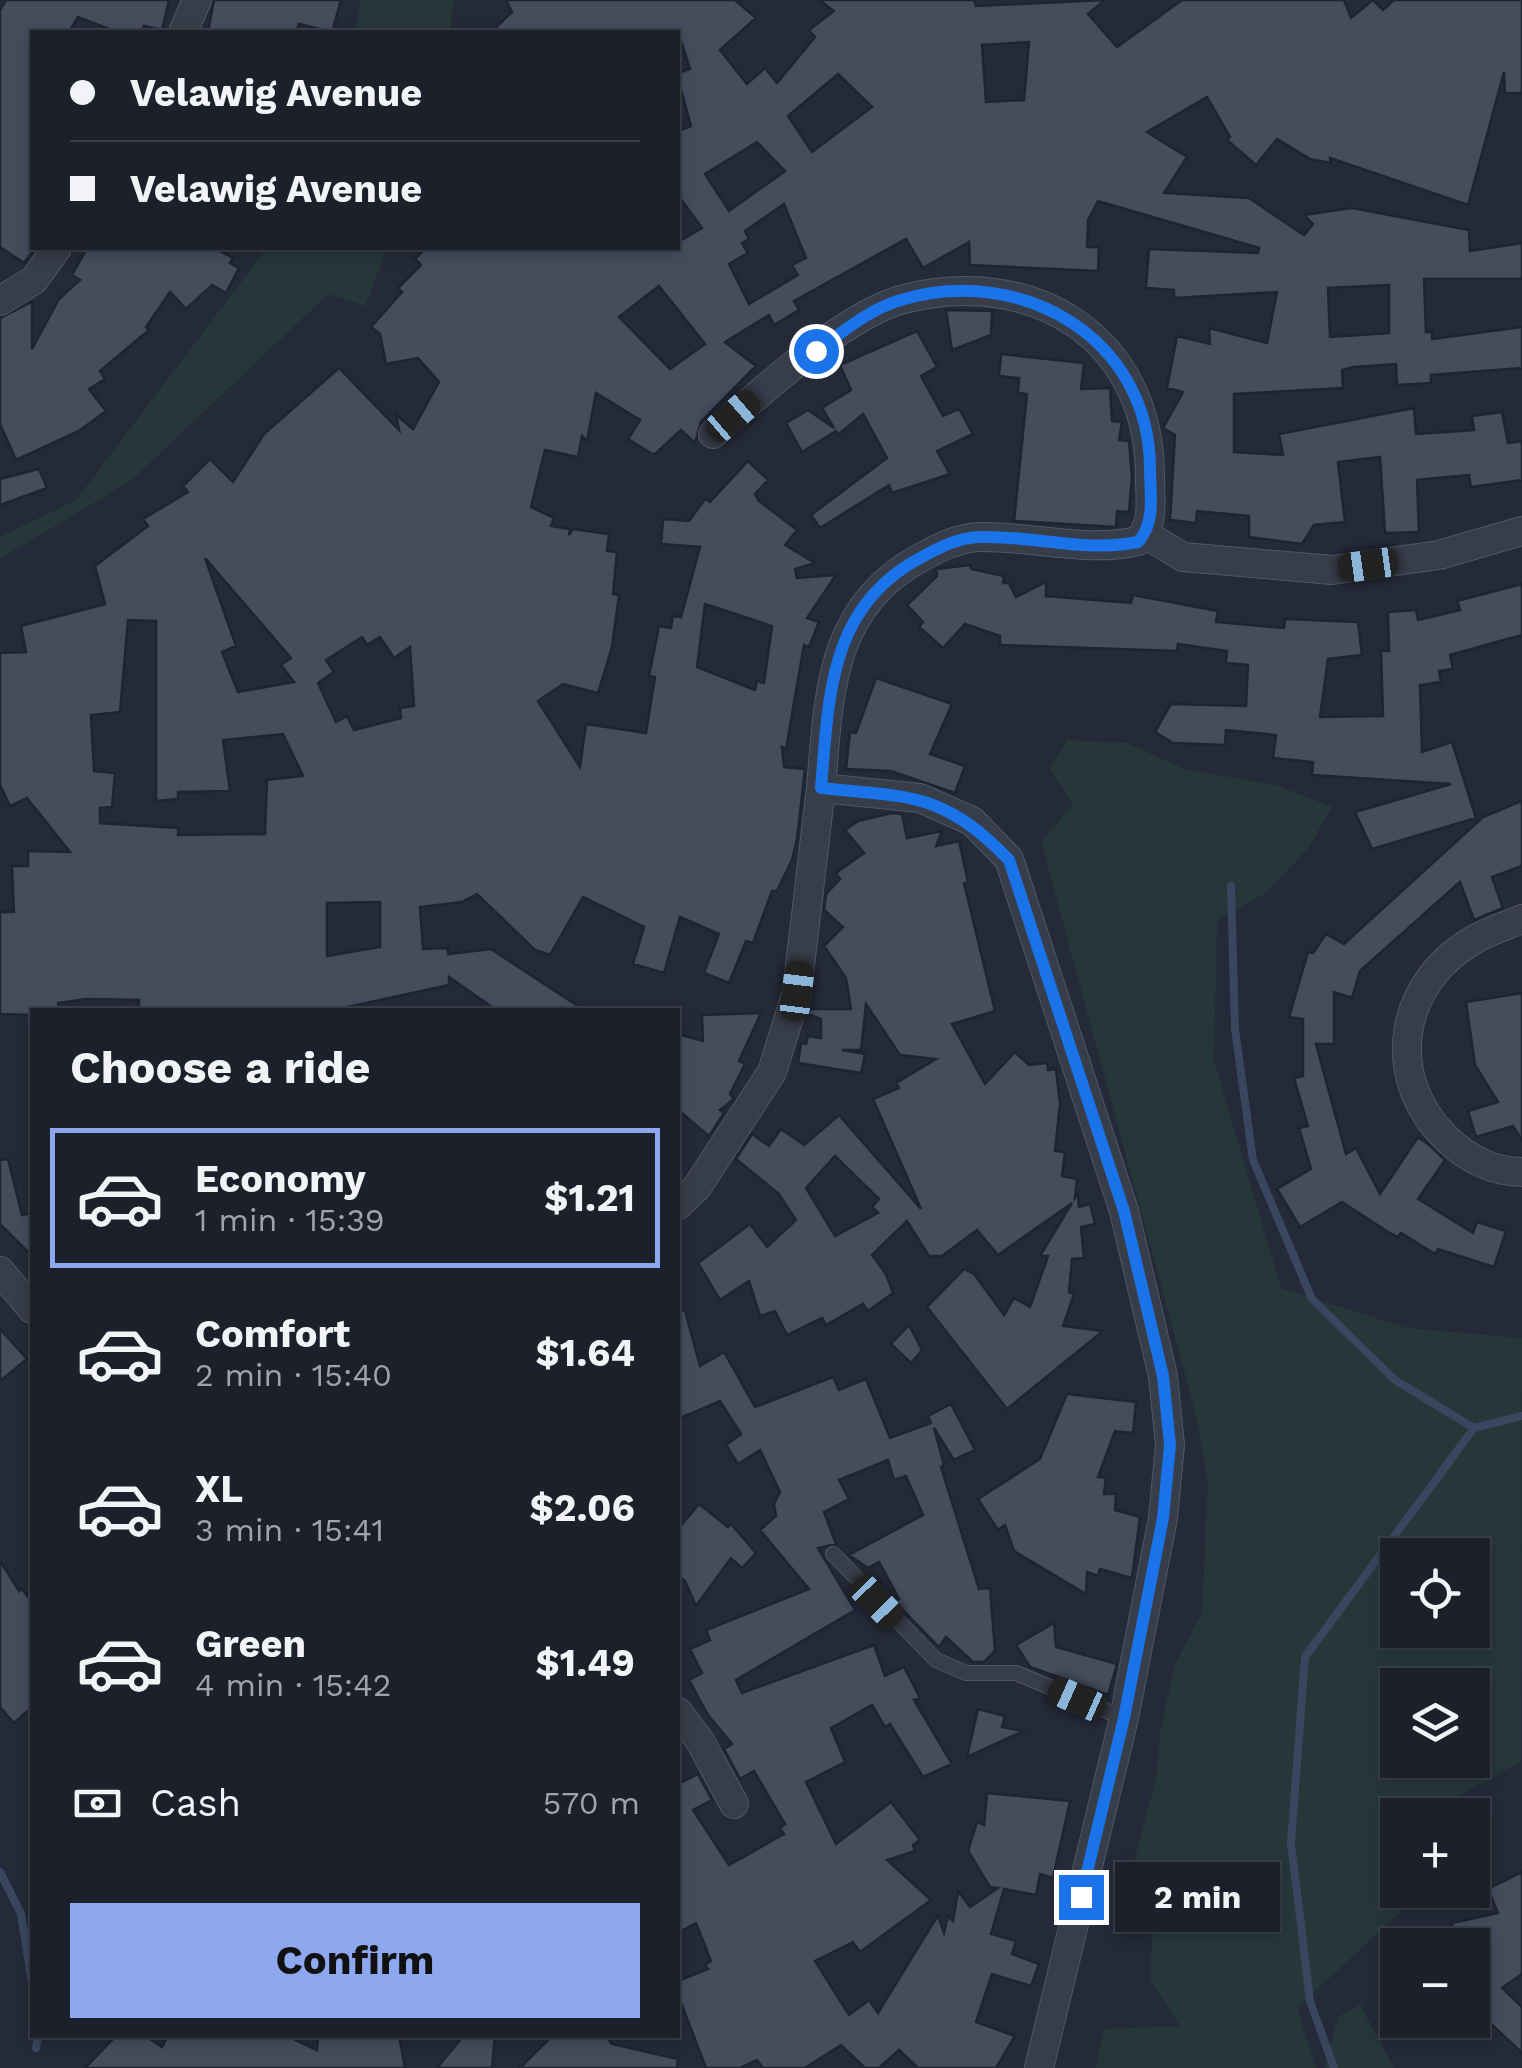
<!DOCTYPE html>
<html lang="en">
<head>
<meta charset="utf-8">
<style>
	:root { --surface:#1b202a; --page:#242832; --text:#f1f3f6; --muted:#a0a3a8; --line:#393e47; --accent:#8da8ef }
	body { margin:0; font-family:"Work Sans",sans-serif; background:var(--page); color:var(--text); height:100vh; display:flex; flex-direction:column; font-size:38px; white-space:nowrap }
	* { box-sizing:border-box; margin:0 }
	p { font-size:32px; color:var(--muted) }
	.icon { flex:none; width:55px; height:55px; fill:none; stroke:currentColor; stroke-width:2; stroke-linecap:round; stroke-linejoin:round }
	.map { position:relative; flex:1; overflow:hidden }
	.sheet { position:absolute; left:30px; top:1008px; width:650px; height:1030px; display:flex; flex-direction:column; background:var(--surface); border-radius:0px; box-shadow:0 5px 15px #0003,0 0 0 2px var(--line) }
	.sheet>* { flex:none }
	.hud { position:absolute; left:30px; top:30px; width:650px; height:220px; border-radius:0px; box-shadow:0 5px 15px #0003,0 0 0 2px var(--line); display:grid; align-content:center; height:220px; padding:0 40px; background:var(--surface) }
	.tools { position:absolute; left:1380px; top:1538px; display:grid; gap:20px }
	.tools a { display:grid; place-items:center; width:110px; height:110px; border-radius:0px; background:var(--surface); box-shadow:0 5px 15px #0003,0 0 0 2px var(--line); font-size:50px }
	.end { position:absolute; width:45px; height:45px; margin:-22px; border:12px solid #1a73e8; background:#fff; box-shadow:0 0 0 5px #fff }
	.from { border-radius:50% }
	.bubble { position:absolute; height:70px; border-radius:0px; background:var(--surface); box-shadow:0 5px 15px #0003,0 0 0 2px var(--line); font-size:32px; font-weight:700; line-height:70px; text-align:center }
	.car { position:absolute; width:30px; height:60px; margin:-30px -15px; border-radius:12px; box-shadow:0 0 8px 2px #0007; background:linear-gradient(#222 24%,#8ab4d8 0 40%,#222 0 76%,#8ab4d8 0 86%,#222 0) }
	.hud b { display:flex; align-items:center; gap:35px; height:95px; font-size:38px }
	.hud b+b { border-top:2px solid var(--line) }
	.hud i { width:25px; height:25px; background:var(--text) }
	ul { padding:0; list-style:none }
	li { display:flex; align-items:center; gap:30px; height:140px; margin:0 20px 15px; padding:0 20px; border:5px solid transparent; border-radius:0px }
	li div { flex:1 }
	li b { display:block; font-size:38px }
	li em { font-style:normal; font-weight:700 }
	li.current { border-color:var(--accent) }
	li>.icon { width:90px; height:90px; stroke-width:1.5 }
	h2 { padding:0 40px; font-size:45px; line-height:120px }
	.pay { display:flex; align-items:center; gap:25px; height:110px; padding:0 40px; font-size:38px }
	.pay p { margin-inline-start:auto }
	.action { display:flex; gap:20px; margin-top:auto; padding:20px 40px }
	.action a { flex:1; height:115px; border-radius:0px; background:var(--accent); color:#111; font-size:40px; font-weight:700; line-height:115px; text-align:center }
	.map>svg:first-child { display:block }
	.green { fill:#26373a; fill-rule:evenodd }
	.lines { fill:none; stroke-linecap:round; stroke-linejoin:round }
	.stream { stroke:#3a4660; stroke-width:8 }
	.building { fill:#454d5d; stroke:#1e2430; stroke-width:2.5; fill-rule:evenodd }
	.lane-casing { stroke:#525764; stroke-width:16 }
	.street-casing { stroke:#525764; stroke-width:30 }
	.lane { stroke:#373d49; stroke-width:14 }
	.street { stroke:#373d49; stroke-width:28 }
	.route { stroke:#1a73e8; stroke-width:12 }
</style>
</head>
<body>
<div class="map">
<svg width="1522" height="2068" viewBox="0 0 1522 2068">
	<rect width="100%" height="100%" fill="#242a38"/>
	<g class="green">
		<polygon points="361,0 453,0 450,32 356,32"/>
		<polygon points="267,248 387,248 365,306 328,294 132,480 0,559 0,537 76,500"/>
		<path d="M1067,740L1127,743L1184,769L1276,785L1332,807L1309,847L1266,893L1217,920L1214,1061L1281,1288L1407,1328L1522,1338L1521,1762L1450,1801L1447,1815H1398V1890H1424L1297,2008L1316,2068H1096L1104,2029L1180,2026L1150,1980L1154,1900L1127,1887L1156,1779L1160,1734L1174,1667L1202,1612L1208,1480L1195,1411L1041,841L1073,805L1050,769ZM1472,1555V1630H1398V1555ZM1398,1685H1472V1760H1398Z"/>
		<polygon points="1360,2004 1394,2068 1325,2068 1338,2017"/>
	</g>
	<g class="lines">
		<g class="stream">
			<polyline points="1231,886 1235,1029 1253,1160 1312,1299 1395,1380 1474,1428 1305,1657 1291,1843 1310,2001 1334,2068"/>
			<polyline points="1474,1428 1522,1416"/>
			<polyline points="0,1872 21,1914 32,1982"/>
			<polyline points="36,2048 38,2035"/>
		</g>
	</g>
	<g class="building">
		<polygon points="6,0 169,0 162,30 144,26 141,32 117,32 78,17 69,32 32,32 32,252 24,263 0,247 0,10"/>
		<polygon points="214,0 341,0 332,32 299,24 296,32 208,32"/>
		<path d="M506,0H735L756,18L720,50L747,84L765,68L777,83L815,37L809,30L834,11L819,0H974L976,6L1105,0L1088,14L1117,47L1182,0H1344L1351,18L1373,0L1383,10L1394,0H1522V93H1505L1504,72L1468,205L1330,158L1331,163L1310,159L1277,139L1256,165L1227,140L1230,137L1207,97L1147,132L1187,157L1164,193L1249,198L1304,235L1313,224L1304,215L1352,208L1469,230L1470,251L1522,243V279H1424L1426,332H1432V339L1522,327V368L1431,375V383L1397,385L1396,364L1354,367L1342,370L1343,388L1234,394V452L1283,455L1279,434L1414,408L1416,434L1474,430L1472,416L1502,412L1508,443L1522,441V480L1471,487L1469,475L1417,480L1419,532L1385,533L1380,457L1338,462L1345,522L1314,525L1302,544L1249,537V516L1197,511L1196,523L1170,520L1175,435L1163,428L1183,392L1167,388L1177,336L1210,344L1209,328L1267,343L1277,292L1174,298V290L1146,288L1149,249L1258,253L1259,248L1098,201L1088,220L1087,247H1099L1098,271L970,265L969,242L923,268L906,239L794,301L799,310L774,325L769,315L725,342L756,366L701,422L695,443L681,430L654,455L628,439L640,420L596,393L587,441L582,436L578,457L545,450L531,507L554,518L551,526L570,529L569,535L573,529L609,534L607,551L617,552L613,594L619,595L612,647L598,693L563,684L538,701L580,767L586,724L646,733L655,677L649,676L659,626L671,628L673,616L681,617L700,547L661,544L663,519L689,521L705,499L710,502L748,461L768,480L755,494L759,501L797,530L785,545L815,563L795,569L797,578L836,575L807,618L819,622L809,647L804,645L786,749L782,747L784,767L805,769L797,839L792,860L777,891H772L753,943L746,941L729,983L704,973L719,934L680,917L664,973L633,964L644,927L583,897L550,955L535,950L477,894L462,902L420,907L423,949L448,948V954L491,949L584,1010H496L449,977V985L334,1010H139V1000L86,999L58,1003L59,1010H32V1015L0,1014V912H14L12,866H28V851L70,852L27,798L10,806L0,785V653L26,652L21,626L105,604L95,566L148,526L143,519L188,492L183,486L210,459L233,482L264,434L339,368L399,430L396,415L413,429L439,382L418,358L386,364L380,334L371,327L402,292L398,288L421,265L415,259L426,248L663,249L678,248V242L702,228L678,195V131L691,126L678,79V73L690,69L678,32H491L512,12ZM1029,42L1024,100L986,102L982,45ZM838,74L872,107L812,152L788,116ZM757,142L785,171L729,211L705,174ZM784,204L806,258L792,265L798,275L749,304L729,264L748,253L742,243L749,239L745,231ZM1389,285V333L1330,337L1328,288ZM659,286L705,344L670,369L619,317ZM205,558L291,658L281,665L294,682L238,692L222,652L236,646ZM705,604L772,626L764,683L757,681L755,690L697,667ZM128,620L156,621V801L178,799V792L230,791L223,740L283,734L303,776L267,780L265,834L178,835V828L100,823V808L112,807L115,773L94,771L91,715L120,712ZM362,637L367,645L380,637L394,658L410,647L414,706L400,708L401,718L354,730L347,716L336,722L318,683L334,672L326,660ZM380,902V947L327,956V903Z"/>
		<polygon points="87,248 214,248 233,258 230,263 239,268 226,293 212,285 186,309 170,292 146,327 149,330 100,371 105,379 89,389 106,411 79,431 16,460 0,424 0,318 32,302 32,349 59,299 80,280 72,275"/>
		<polygon points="946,310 992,311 991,335 952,350"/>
		<polygon points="917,331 937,367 921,376 943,416 959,409 973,434 937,451 950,474 892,493 889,485 820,528 811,515 887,458 863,414 838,435 836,431 802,452 786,423 808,410 834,428 822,408 851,390 840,365"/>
		<polygon points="1001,354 1084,363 1081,389 1110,388 1112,421 1122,422 1119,440 1129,441 1132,476 1129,512 1117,511 1116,527 1014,521 1027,394 1018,393 1019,378 999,376"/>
		<polygon points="39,469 47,488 0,505 0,479"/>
		<polygon points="970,565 971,569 1004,576 1003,583 1009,583 1016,597 1046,582 1046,596 1131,603 1133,595 1218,611 1216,622 1284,628 1285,619 1358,622 1362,655 1328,659 1320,717 1383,716 1381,651 1389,651 1388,612 1416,610 1418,620 1460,610 1457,601 1522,584 1522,635 1450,655 1453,669 1439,671 1441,682 1420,685 1422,752 1452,742 1476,818 1372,849 1355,812 1451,784 1312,775 1313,762 1273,758 1276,735 1226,730 1225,745 1173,743 1155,732 1171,704 1246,706 1248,665 1226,663 1227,651 1178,644 1177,651 1000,645 1000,636 965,624 943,648 919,627 923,622 907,605 937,576 936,569"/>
		<polygon points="876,678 952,704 930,754 965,766 955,793 891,771 846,769 850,732 856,733"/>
		<polygon points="1522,801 1522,866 1492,877 1503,908 1474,920 1460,882 1360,971 1352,998 1334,992 1334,1044 1316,1044 1346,1154 1356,1148 1380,1194 1418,1137 1428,1144 1445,1160 1418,1199 1473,1233 1477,1222 1506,1231 1494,1267 1438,1249 1435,1254 1401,1233 1398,1237 1388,1232 1342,1202 1300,1227 1277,1189 1311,1169 1299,1128 1308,1126 1294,1078 1303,1076 1303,1019 1289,1017 1308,952 1313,953 1326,934 1344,944 1483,817"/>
		<path d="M892,813L902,814L907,838L942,831L936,846L959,841L968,882L964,883L995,1011L952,1024L985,1084L1015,1052L1029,1065L1047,1063L1048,1070L1056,1069L1060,1104L1055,1151L1065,1152L1062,1176L1077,1179L1075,1198L1078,1194L1079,1207L1090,1204L1095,1224L1081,1227L1084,1258L1072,1259L1069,1292L1074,1294L1063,1326L1103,1331L1007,1409L927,1307L964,1269L974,1274L1004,1315L1014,1298L1030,1307L1048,1256H1040L1072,1203L998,1255L977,1230L942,1256H929L907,1221L872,1255L886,1274L893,1293L868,1311L863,1304L826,1325L822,1318L787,1335L775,1311L760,1316L749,1281L720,1300L698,1263L750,1224L767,1247L796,1220L779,1194L736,1159L752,1134L769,1146L781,1129L804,1145L839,1115L921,1209L873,1099L899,1088L896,1083L936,1059L900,1055L866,1004L861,1050H842L865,1054L861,1073L798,1063L801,1043L806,1044L808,1036L821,1038V1019L808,1014L810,1009H851L846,978L824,946L843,927L824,910L826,894L840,879L836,873L864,853L845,830L858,821ZM835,1156L879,1199L872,1207L878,1213L835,1236L806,1188Z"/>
		<polygon points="1522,993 1522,1140 1513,1126 1476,1137 1468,1111 1498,1102 1475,1065 1466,1002"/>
		<polygon points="761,1013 739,1061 745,1064 730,1094 734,1099 720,1110 724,1113 709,1136 678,1110 678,1034 703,1041 702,1015"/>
		<polygon points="8,1159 22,1215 32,1213 32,1256 0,1224 0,1160"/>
		<polygon points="685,1310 700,1366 724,1352 755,1407 833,1377 839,1390 866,1379 890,1438 931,1423 928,1416 951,1404 975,1450 954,1460 934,1428 944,1465 941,1467 979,1589 990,1588 995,1651 984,1662 973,1662 946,1637 939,1647 895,1602 899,1599 879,1562 868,1568 849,1555 923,1515 906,1476 894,1480 888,1460 839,1480 849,1499 824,1512 836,1544 818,1548 855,1610 736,1680 742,1693 874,1645 885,1676 904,1667 920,1698 914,1700 952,1764 923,1777 890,1724 885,1727 872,1705 831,1728 845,1762 806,1782 836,1844 891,1802 920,1840 913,1845 915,1851 887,1860 931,1900 860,1952 853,1942 815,1961 849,2015 869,2000 878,2013 938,1915 944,1933 948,1916 953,1921 958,1891 970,1907 998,1888 990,1887 968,1851 977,1822 984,1825 987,1793 1070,1801 1053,1878 1040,1874 1036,1895 1004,1889 991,1934 1016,1941 1012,1954 1039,1964 1031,1986 992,1974 976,2022 1015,2036 996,2068 918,2068 899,2050 879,2068 865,2068 841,2045 805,2068 763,2068 757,2060 740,2068 706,2068 678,1995 678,1981 708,1969 705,1965 711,1961 696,1923 678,1933 678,1784 698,1774 712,1800 693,1810 729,1865 784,1834 780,1828 785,1824 754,1771 740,1779 724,1749 732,1744 708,1715 689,1680 702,1673 690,1649 710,1640 706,1630 809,1589 760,1530 776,1516 774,1504 780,1492 760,1450 738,1464 726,1445 741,1434 720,1401 678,1419 678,1311"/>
		<polygon points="909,1325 922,1350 911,1363 891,1344"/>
		<polygon points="0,1329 27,1359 0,1381"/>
		<polygon points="1067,1394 1136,1402 1133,1433 1115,1431 1098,1477 1106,1478 1104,1494 1116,1494 1115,1510 1140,1517 1132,1578 1100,1569 1098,1576 1087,1572 1086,1594 1014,1551 1005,1525 998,1530 978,1499 1040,1459"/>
		<polygon points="699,1504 728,1527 731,1524 756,1553 742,1568 731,1558 696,1606 685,1581 678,1576 678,1529"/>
		<polygon points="0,1561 19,1591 22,1589 32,1602 32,1707 14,1723 0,1707"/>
		<polygon points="1054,1623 1056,1647 1117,1664 1108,1695 1030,1667 1016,1645"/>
		<polygon points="978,1709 1005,1716 1002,1727 1024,1731 967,1757"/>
		<polygon points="1522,1872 1522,1974 1502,1988 1522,2007 1522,2053 1487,2020 1482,2025 1472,2014 1472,1945 1456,1945 1452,1923 1498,1913 1488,1889"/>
		<polygon points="117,2035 144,2035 162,2047 168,2035 285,2035 317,2050 318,2035 399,2035 405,2068 85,2068"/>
		<polygon points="464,2035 495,2035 492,2068 437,2068"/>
		<polygon points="553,2035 605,2035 612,2044 678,2059 677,2068 520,2068"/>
	</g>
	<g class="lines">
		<defs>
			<polyline id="lane" points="833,1554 936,1660 966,1673 1016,1673 1124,1718"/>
			<g id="street">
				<polyline points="183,32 197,0"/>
				<polyline points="0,301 34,280 57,248"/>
				<path d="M713,434C760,393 845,314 904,299C1034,266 1150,338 1150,477C1150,500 1155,523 1138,541C1085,553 1033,536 979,537C958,538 940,547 922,557C829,606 829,695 821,788L920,798L972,821L1009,859L1124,1211L1163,1376L1170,1445L1163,1518L1124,1718L1039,2068"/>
				<polyline points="1145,534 1183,557 1332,570 1439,555 1522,531"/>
				<path d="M1522,919C1508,925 1492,930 1479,937C1399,979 1382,1075 1446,1138C1466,1158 1493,1172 1522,1172"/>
				<polyline points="678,1205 697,1187 772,1072 797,991 821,788"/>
				<polyline points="0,1271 32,1309"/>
				<polyline points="678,1712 700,1741 734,1804"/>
			</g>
		</defs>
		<use href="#lane" class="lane-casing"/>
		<use href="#street" class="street-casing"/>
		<use href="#lane" class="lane"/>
		<use href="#street" class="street"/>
	</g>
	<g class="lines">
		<path class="route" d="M816,351C843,332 869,309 901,300C1020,264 1150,337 1150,469C1150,494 1156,522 1138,542C1084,553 1033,535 979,537C958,538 940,547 922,557C829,605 829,695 821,788C910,797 944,792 1009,860L1124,1211L1163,1376L1170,1445L1163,1518L1124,1718L1081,1897"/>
	</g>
</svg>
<div class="tools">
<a><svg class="icon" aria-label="locate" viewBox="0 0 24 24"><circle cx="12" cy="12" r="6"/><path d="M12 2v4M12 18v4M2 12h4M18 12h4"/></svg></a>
<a><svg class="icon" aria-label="layers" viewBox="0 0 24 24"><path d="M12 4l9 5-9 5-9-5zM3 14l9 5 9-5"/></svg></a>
<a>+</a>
<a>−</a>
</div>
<i class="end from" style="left:816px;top:351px"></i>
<i class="end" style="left:1081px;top:1897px"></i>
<div class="bubble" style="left:1115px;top:1862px;width:165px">2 min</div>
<i class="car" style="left:733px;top:416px;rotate:49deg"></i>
<i class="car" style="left:1368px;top:565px;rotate:262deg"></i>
<i class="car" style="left:797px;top:991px;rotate:7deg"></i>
<i class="car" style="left:877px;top:1602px;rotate:136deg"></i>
<i class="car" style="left:1077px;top:1699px;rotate:294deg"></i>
<div class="hud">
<b><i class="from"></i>Velawig Avenue</b>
<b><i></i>Velawig Avenue</b>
</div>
<section class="sheet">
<h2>Choose a ride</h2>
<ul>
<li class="current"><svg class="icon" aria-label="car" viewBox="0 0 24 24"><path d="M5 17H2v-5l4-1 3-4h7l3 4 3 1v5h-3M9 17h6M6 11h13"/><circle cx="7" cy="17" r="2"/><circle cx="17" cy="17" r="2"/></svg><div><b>Economy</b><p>1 min · 15:39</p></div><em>$1.21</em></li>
<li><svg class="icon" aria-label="car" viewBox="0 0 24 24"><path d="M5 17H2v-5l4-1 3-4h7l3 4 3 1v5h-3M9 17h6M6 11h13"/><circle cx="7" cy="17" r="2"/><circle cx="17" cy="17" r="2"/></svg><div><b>Comfort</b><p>2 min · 15:40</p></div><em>$1.64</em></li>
<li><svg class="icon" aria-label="car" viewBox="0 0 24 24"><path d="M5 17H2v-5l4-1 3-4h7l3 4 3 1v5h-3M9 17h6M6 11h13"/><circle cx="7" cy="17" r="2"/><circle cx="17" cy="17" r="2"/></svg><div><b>XL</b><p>3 min · 15:41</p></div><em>$2.06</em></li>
<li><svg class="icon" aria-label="car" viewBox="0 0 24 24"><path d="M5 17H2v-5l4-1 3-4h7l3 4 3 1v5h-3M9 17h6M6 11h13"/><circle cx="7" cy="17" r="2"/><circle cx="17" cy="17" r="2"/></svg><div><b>Green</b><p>4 min · 15:42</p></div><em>$1.49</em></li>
</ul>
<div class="pay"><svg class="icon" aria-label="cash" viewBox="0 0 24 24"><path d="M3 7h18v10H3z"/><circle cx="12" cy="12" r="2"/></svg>Cash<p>570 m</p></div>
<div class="action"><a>Confirm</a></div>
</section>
</div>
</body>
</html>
